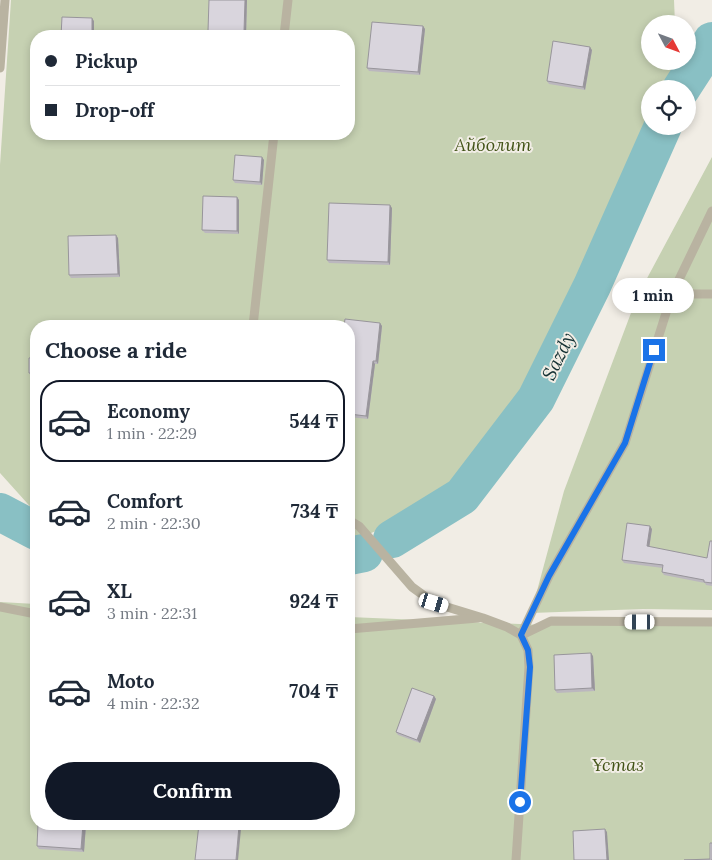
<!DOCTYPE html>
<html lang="en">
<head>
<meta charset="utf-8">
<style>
	:root { --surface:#fff; --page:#f6f6f7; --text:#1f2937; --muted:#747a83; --line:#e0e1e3; --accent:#111827 }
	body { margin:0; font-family:Lora,serif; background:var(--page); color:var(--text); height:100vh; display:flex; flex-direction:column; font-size:19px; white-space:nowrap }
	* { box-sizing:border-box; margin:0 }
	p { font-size:16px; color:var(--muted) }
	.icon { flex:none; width:28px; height:28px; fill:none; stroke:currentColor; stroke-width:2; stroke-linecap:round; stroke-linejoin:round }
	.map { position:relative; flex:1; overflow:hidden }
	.sheet { position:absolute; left:30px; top:320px; width:325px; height:510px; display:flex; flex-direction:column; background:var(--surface); border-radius:20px; box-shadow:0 2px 8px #0003 }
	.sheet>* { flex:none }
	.banner { position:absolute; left:30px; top:30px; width:325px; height:110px; border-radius:20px; box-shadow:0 2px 8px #0003; display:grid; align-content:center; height:110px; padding:0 15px; background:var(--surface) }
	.needle { width:32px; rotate:131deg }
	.controls { position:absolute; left:641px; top:15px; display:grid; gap:10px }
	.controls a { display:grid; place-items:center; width:55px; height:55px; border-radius:50%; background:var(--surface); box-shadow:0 2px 8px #0003; font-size:25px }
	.end { position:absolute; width:22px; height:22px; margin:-11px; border:6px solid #1a73e8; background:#fff; box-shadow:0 0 0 2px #fff }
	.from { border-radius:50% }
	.bubble { position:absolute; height:35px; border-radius:18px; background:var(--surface); box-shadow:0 2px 8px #0003; font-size:16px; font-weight:800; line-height:35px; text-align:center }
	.car { position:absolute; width:15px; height:30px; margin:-15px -8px; border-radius:6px; box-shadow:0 0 4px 1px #0007; background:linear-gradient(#fff 24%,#345 0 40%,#fff 0 76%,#345 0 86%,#fff 0) }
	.banner b { display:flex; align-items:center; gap:18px; height:48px; font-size:19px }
	.banner b+b { border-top:1px solid var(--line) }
	.banner i { width:12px; height:12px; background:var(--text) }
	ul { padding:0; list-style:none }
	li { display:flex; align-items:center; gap:15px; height:82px; margin:0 10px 8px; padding:0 5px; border:2px solid transparent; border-radius:20px }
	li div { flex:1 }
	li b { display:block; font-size:19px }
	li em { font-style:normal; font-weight:800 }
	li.active { border-color:var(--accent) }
	li>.icon { width:45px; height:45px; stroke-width:1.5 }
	h2 { padding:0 15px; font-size:22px; line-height:60px }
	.primary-button { display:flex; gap:10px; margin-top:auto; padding:10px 15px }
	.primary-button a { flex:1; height:58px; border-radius:30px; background:var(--accent); color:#fff; font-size:20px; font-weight:800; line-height:58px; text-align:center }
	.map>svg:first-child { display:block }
	.green { fill:#c6d1b2; fill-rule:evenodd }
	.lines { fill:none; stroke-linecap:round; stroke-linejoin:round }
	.river { stroke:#89c0c4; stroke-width:38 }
	.lane { stroke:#b9b3a1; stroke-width:9 }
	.wall { fill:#bbb7be }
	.shaded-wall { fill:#98959b }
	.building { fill:#d9d5dd; stroke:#98959b }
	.route { stroke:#1a73e8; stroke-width:6 }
	.labels { text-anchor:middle; stroke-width:4; stroke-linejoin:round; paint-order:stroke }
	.park-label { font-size:18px; font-style:italic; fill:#425317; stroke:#f1ede5 }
	.water-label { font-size:19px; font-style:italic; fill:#143133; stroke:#f1ede5 }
</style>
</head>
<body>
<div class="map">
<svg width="712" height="860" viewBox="0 0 712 860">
	<rect width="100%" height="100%" fill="#f1ede5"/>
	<g class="green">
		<path d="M11,0H674L675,24H650V61H676L677,89H650V126H662L536,399L462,496L349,542V326H36V513L0,473V165ZM36,36H349V134H36Z"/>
		<polygon points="712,157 712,610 643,609 531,613 564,491 637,297"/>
		<polygon points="0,602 36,604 36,824 349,824 349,617 542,625 712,625 712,860 0,860"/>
	</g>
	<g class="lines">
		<g class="river">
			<polyline points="681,89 712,41"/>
			<polyline points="0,512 36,531"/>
			<polyline points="392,539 462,496 536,399 592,286 663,126"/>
			<polyline points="349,556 364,553"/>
		</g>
		<g class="lane">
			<polyline points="284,36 288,0"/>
			<polyline points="0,68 5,0"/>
			<polyline points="672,294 712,294"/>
			<polyline points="253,326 274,134"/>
			<polyline points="349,520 359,526 412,587 434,603 483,618 507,627 521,635 528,650 529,667 516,860"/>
			<polyline points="0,607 36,614"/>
			<polyline points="349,629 478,618"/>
			<polyline points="521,635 549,576 625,443 672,294 712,211"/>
			<polyline points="522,635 551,621 712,622"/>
		</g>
	</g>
	<g class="wall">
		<polygon points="247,0 246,35 210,34 208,31"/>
		<polygon points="423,26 425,29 420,75 369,71 367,68"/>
		<polygon points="592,50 585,90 549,84 547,81"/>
		<polygon points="262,157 264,160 262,185 235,183 233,180"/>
		<polygon points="237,197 239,200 239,234 205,233 202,230"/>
		<polygon points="392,208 390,265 329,263 327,260"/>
		<polygon points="118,238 120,277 71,278 69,275"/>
		<polygon points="380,323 382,326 378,364 375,364 368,419 349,417 349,326"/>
		<polygon points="36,357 36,376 31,376 29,373"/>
		<polygon points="652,529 649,547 707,558 712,541 712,586 706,585 705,583 664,575 662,572 663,568 624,563 622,560"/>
		<polygon points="593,656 595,691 557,693 555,690"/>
		<polygon points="434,696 436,699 420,743 398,735 396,732"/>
		<polygon points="86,824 84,852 39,849 37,846"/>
	</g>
	<g class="shaded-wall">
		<polygon points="245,0 247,0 246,35 244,32"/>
		<polygon points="92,18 94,21 94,36 92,36"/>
		<polygon points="423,26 425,29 420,75 418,72"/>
		<polygon points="590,47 592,50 585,90 583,87"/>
		<polygon points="262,157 264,160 262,185 260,182"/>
		<polygon points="237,197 239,200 239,234 237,231"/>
		<polygon points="390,205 392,208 390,265 388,262"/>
		<polygon points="116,235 118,238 120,277 118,274"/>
		<polygon points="380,323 382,326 378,364 376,361"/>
		<polygon points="373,361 375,364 368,419 366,416"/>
		<polygon points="650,526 652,529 649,549 647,546"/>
		<polygon points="591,653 593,656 595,691 592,688"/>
		<polygon points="434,696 436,699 420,743 417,740"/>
		<polygon points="83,824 86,824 84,852 81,849"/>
		<polygon points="239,826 241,829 238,860 236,860"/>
		<polygon points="605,829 607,832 609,860 607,860"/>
	</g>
	<g class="building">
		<polygon points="209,0 245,0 244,32 208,31"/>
		<polygon points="62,17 92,18 92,36 61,36"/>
		<polygon points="372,22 423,26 418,72 367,68"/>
		<polygon points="553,41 590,47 583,87 547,81"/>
		<polygon points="235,155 262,157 260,182 233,180"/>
		<polygon points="203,196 237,197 237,231 202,230"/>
		<polygon points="329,203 390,205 388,262 327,260"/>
		<polygon points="116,235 118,274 69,275 68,236"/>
		<polygon points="345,319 380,323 376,361 373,361 366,416 349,414 349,326 344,326"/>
		<rect x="190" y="321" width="42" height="5"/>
		<polygon points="36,357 36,373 29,373 29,358"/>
		<polygon points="627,523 650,526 647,546 707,558 710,541 712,541 712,583 704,582 704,580 662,572 663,565 622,560"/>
		<polygon points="591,653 592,688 555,690 554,655"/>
		<polygon points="412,688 434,696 417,740 396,732"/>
		<polygon points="36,712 36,746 32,746"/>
		<polygon points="38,824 83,824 81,849 37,846"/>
		<polygon points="199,824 221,824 239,826 236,860 195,860"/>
		<polygon points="605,829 607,860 574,860 573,831"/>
		<polygon points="710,843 712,843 712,860 684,860 710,859"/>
	</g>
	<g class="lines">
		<polyline class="route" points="520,802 530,667 528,650 521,635 549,576 625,443 654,350"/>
	</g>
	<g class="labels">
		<g class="park-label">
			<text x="493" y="151">Айболит</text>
			<text x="618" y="771">Ұстаз</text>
		</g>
		<g class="water-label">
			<text transform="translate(558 356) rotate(-64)" y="7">Sazdy</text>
		</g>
	</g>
</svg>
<div class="controls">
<a><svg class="needle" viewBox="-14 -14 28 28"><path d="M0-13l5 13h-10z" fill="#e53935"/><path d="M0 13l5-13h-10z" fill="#747a83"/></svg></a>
<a><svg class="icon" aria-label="locate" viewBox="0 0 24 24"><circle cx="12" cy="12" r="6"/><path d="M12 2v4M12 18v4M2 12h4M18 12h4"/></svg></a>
</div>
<i class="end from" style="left:520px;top:802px"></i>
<i class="end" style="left:654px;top:350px"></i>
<div class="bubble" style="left:612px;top:278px;width:82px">1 min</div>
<i class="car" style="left:434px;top:603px;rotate:107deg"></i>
<i class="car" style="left:640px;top:622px;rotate:270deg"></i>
<div class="banner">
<b><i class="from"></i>Pickup</b>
<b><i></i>Drop-off</b>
</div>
<section class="sheet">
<h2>Choose a ride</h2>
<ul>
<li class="active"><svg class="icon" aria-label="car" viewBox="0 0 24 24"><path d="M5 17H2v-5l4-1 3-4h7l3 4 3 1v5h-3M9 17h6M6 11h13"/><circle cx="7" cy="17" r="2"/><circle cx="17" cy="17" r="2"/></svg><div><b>Economy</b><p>1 min · 22:29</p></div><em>544 ₸</em></li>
<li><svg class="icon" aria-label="car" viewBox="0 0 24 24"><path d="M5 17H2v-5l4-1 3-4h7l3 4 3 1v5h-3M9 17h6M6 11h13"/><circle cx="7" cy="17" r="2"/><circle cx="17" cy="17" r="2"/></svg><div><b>Comfort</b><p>2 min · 22:30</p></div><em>734 ₸</em></li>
<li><svg class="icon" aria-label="car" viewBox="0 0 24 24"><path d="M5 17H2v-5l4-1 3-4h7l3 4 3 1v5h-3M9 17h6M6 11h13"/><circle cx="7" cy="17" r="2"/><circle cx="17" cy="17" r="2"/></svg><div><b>XL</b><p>3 min · 22:31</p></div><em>924 ₸</em></li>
<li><svg class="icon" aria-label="car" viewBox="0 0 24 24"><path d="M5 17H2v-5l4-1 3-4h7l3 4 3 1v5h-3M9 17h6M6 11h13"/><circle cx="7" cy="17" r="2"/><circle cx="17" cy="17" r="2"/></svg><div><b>Moto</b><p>4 min · 22:32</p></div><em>704 ₸</em></li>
</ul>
<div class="primary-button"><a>Confirm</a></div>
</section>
</div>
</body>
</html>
